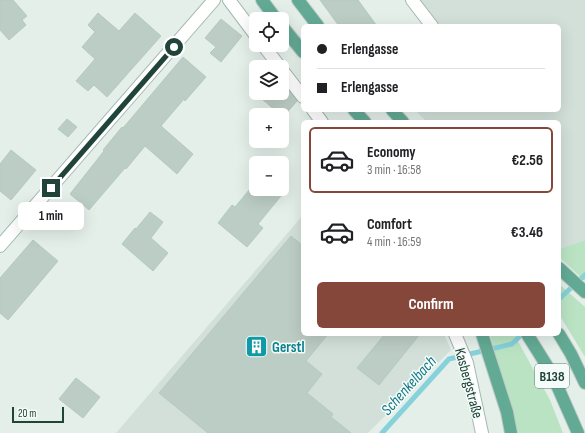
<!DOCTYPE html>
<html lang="en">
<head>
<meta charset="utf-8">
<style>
	:root { --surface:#fff; --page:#f2f2f2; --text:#202124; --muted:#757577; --line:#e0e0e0; --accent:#844739 }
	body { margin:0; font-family:"Sofia Sans Condensed",sans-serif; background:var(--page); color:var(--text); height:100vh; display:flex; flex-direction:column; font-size:15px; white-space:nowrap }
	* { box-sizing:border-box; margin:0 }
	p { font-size:13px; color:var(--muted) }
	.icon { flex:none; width:22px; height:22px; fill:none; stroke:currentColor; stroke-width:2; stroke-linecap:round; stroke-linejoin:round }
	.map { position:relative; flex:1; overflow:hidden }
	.details { position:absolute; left:301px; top:120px; width:260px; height:216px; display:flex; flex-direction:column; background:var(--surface); border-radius:6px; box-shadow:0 4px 16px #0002 }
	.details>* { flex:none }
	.banner { position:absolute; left:301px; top:24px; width:260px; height:88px; border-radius:6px; box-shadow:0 4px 16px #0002; display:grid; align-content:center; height:88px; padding:0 16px; background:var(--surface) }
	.fabs { position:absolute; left:249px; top:12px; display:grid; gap:8px }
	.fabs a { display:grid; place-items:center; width:40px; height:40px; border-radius:6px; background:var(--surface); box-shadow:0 4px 16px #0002; font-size:20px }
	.scale { position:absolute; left:12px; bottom:10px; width:52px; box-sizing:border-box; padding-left:4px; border:2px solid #204439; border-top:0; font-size:11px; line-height:14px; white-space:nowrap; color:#204439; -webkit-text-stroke:3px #f5fbf8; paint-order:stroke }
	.end { position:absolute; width:18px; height:18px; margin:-9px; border:5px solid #204439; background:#fff; box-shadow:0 0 0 2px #fff }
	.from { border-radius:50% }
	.bubble { position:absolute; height:28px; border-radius:6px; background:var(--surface); box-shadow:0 4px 16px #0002; font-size:13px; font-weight:700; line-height:28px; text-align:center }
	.banner b { display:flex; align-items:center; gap:14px; height:38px; font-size:15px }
	.banner b+b { border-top:1px solid var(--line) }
	.banner i { width:10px; height:10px; background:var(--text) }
	ul { padding:7px 0 0; list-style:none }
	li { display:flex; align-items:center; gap:12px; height:66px; margin:0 8px 6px; padding:0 8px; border:2px solid transparent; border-radius:6px }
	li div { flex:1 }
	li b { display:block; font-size:15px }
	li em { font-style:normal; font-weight:700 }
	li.active { border-color:var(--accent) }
	li>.icon { width:36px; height:36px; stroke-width:1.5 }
	.action { display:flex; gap:8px; margin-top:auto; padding:8px 16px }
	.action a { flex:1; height:46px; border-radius:6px; background:var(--accent); color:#fff; font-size:16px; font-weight:700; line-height:46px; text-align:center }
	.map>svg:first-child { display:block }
	.built { fill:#d2e0d9 }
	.green { fill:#bae3c4 }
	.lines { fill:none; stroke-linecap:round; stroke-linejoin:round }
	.stream { stroke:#86d1da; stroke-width:5 }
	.building { fill:#bccdc5; stroke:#b5cac0 }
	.minor-casing { stroke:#a5b8b1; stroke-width:14 }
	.major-casing { stroke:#c1cbc8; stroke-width:14 }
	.minor { stroke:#fff; stroke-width:12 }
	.major { stroke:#63aa95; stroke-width:12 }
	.route { stroke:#204439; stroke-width:5 }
	.labels { text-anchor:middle; stroke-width:3; stroke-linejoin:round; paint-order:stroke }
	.shield { fill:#f5fbf8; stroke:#607b72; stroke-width:1 }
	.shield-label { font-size:14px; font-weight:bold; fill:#204439 }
	.culture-label { font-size:15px; font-weight:bold; fill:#0d838f; stroke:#f5fbf8; text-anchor:start }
	.street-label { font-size:15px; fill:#204439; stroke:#f5fbf8 }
	.water-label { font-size:16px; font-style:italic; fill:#127988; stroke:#f5fbf8 }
</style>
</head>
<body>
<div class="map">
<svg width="585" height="433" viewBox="0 0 585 433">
	<rect width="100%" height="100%" fill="#e4efea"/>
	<g class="built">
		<polygon points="417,0 585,0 585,240 559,249 559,122 427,122 415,110 559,110 559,26 435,26"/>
		<polygon points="303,215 303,334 444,334 451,350 368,433 116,433"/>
	</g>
	<g class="green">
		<polygon points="585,240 585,281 559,257 559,249"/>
		<polygon points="559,284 585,307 585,357 559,314"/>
		<polygon points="490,334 514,334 550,400 563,433 517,433"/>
	</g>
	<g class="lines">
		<g class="stream">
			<polyline points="559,299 585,275"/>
			<polyline points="382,433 449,359 512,344 522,334"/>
		</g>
	</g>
	<g class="building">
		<polygon points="0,0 13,0 27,16 22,20 26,25 9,40 0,30"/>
		<polygon points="320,0 358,0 377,26 339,26"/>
		<polygon points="98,13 119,31 135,13 161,36 107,97 94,85 88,91 76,81 95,59 82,47 95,32 88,25"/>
		<polygon points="221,19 242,36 221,62 210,53 216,47 205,38"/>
		<polygon points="183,57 206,77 185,101 184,99 161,126 193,154 177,174 145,146 126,169 125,168 89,210 70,194 104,151 103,150 122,127 123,128"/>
		<polygon points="282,82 297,101 283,117 255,93 282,93"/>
		<polygon points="67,119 77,127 68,137 58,129"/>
		<polygon points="11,150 36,170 11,200 0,191 0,164"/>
		<polygon points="250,189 272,189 281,196 258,224 263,228 247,247 218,223 232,205 235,207"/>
		<polygon points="150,212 163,222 151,238 168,253 153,271 122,244 135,228 136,229"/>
		<polygon points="291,236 303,246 303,334 328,334 306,361 322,374 307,393 333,414 331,417 351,433 208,433 159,393"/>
		<polygon points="33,240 58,261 8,320 0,313 0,278"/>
		<polygon points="385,334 420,334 379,385 357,368"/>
		<polygon points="76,378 100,397 83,418 59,399"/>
	</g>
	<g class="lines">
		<defs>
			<g id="minor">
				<polyline points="229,0 256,36"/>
				<polyline points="412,0 432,26"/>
				<polyline points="263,45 280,67"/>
				<polyline points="282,70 303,97"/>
				<polyline points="313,110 322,122"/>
				<polyline points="0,246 214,0"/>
				<polyline points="455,334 467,363 482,433"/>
			</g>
			<g id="major">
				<polyline points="262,0 276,19"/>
				<polyline points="298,0 318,26"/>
				<polyline points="282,26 303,52"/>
				<polyline points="354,110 365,122"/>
				<polyline points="392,110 403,122"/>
				<polyline points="559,268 585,292"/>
				<polyline points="482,334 507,412 511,433"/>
				<polyline points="527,334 552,374 578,433"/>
				<polyline points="559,334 571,354 585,383"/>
			</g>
		</defs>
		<use href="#minor" class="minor-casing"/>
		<use href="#major" class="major-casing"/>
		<use href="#minor" class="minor"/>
		<use href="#major" class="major"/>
	</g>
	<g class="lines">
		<polyline class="route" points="51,188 174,47"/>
	</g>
	<defs>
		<symbol id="building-square" viewBox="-11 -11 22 22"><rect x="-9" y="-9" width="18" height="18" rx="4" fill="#0f9aa8" stroke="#f5fbf8"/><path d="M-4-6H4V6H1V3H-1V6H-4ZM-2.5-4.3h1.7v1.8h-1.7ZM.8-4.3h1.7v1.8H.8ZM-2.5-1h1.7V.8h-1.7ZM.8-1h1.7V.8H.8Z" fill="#fff"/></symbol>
	</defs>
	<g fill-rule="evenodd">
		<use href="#building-square" x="244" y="334" width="25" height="25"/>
	</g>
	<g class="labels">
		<rect class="shield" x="535" y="364" width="34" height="24" rx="3"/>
		<g class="shield-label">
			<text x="552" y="381">B138</text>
		</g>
		<g class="culture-label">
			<text x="272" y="352">Gerstl</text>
		</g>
		<g class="street-label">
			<text transform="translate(469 383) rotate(75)" y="5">Kasbergstraße</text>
		</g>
		<g class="water-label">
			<text transform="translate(408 385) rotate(-48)" y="6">Schenkelbach</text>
		</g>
	</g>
</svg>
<div class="fabs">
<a><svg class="icon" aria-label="locate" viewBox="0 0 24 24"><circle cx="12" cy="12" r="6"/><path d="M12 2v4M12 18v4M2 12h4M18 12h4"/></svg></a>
<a><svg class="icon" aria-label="layers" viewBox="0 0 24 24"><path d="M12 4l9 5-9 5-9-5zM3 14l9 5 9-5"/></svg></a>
<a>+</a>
<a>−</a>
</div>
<div class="scale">20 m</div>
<i class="end from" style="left:174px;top:47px"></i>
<i class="end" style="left:51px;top:188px"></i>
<div class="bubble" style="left:18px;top:202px;width:66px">1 min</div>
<div class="banner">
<b><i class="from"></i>Erlengasse</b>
<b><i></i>Erlengasse</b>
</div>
<section class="details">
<ul>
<li class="active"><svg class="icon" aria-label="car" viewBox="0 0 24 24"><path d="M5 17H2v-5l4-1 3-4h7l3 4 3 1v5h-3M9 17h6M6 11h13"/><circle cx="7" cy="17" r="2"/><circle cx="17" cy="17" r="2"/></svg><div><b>Economy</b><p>3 min · 16:58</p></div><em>€2.56</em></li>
<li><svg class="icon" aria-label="car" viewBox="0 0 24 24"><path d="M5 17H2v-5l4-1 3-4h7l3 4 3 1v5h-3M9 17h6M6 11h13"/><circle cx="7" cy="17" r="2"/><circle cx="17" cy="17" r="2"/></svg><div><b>Comfort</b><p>4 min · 16:59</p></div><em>€3.46</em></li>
</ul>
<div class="action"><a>Confirm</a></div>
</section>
</div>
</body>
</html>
